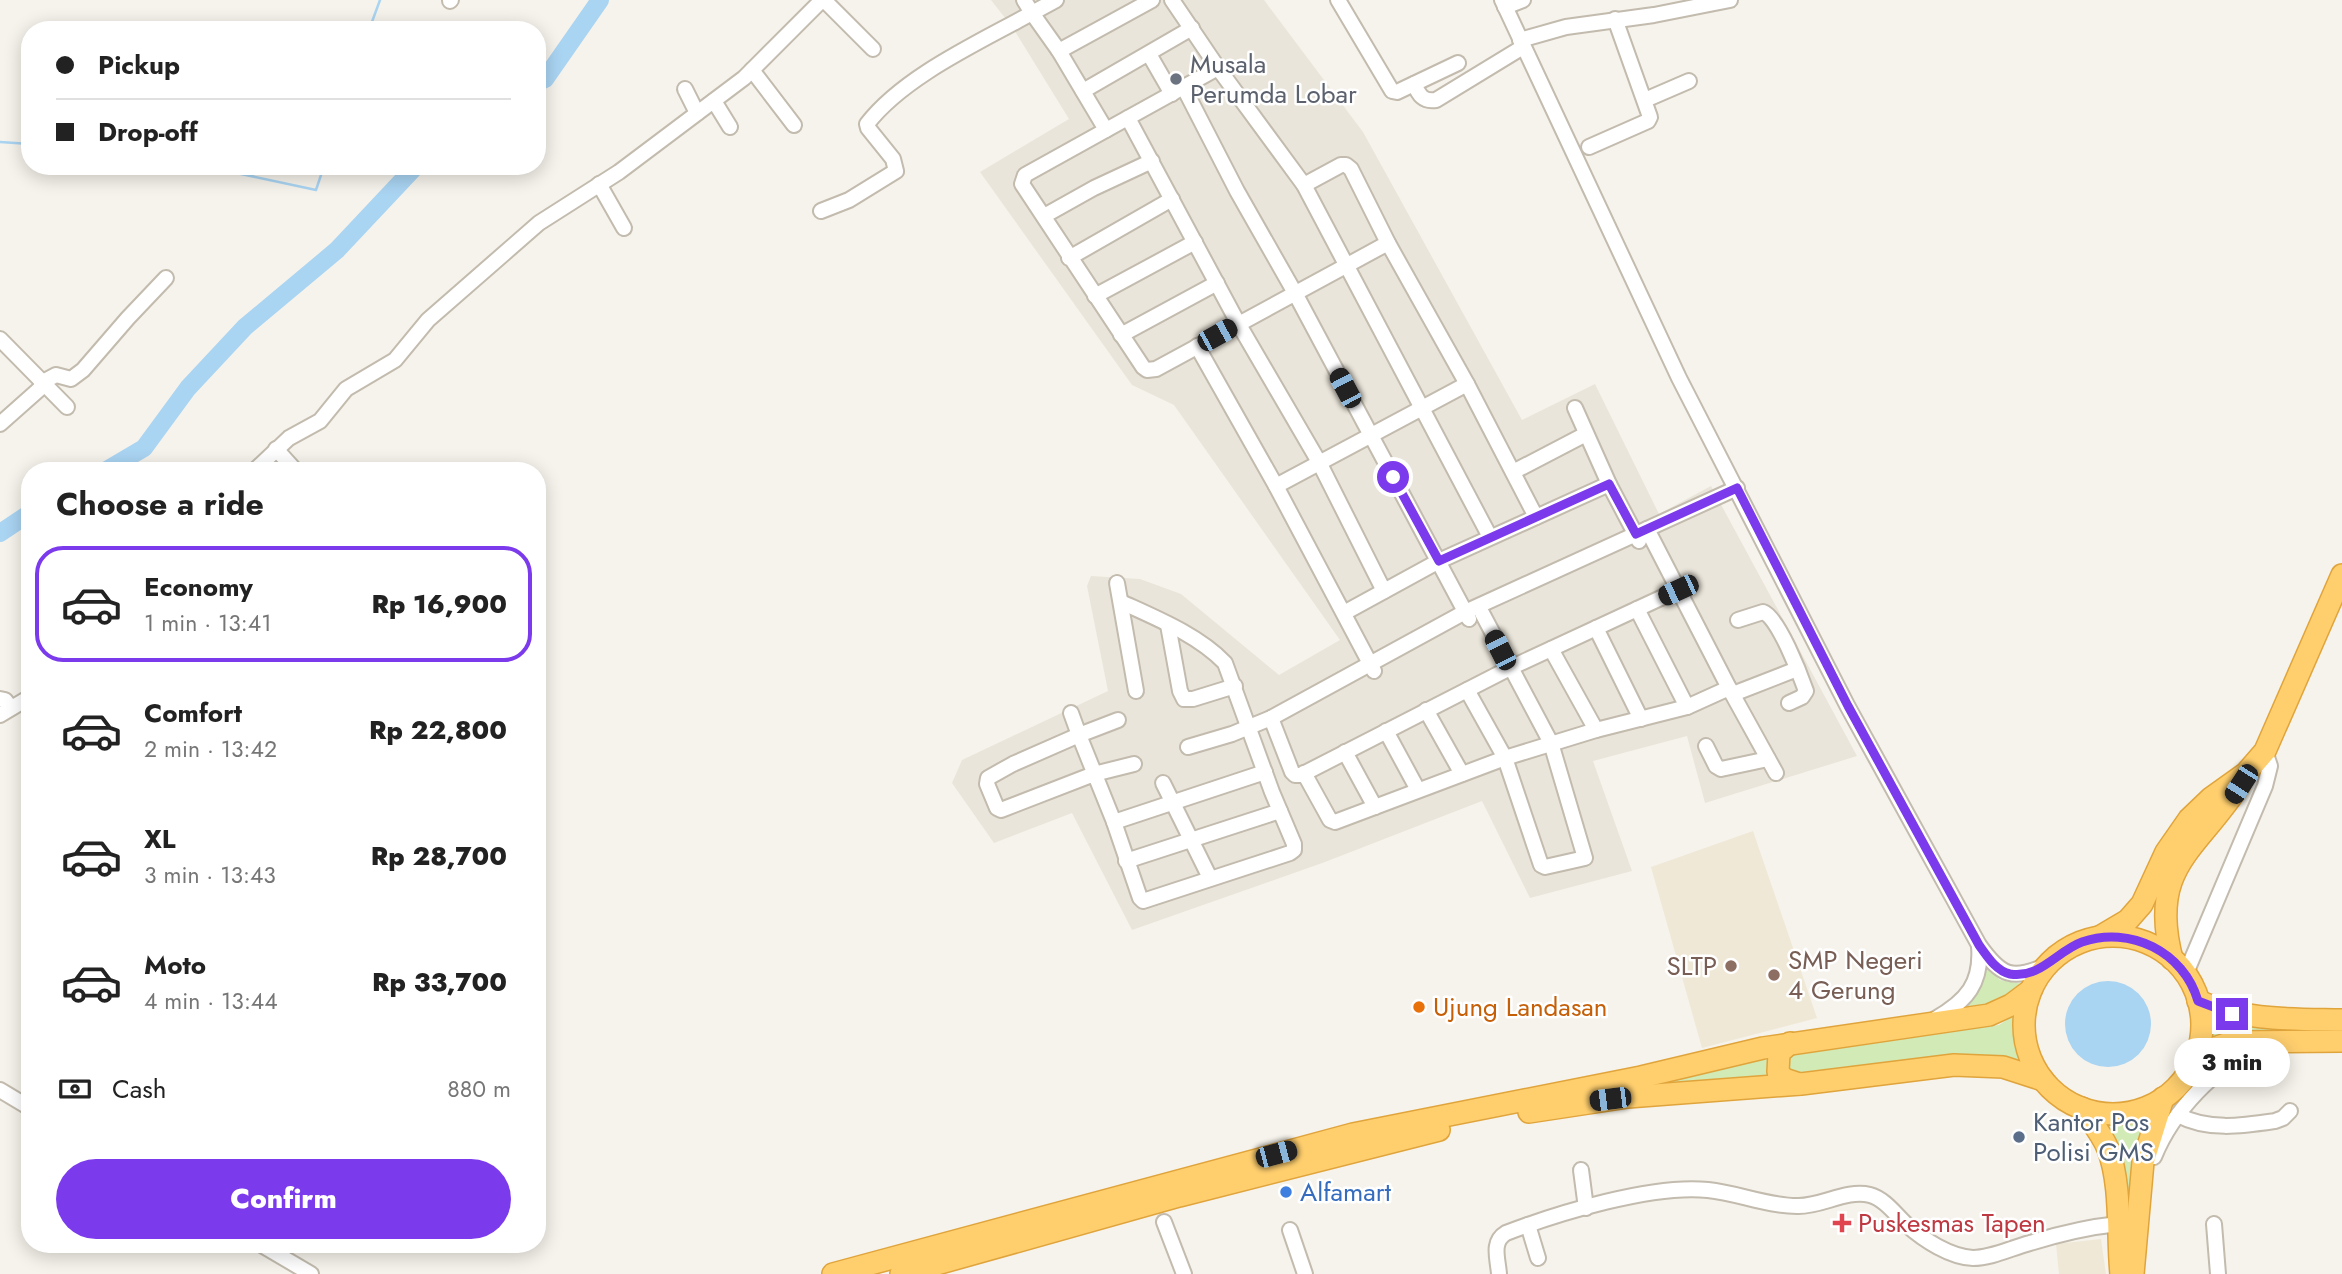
<!DOCTYPE html>
<html lang="en">
<head>
<meta charset="utf-8">
<style>
	:root { --surface:#fff; --page:#f6f6f6; --text:#222; --muted:#767676; --line:#e0e0e0; --accent:#7c3aed }
	body { margin:0; font-family:Jost,sans-serif; background:var(--page); color:var(--text); height:100vh; display:flex; flex-direction:column; font-size:26px; white-space:nowrap }
	* { box-sizing:border-box; margin:0 }
	p { font-size:23px; color:var(--muted) }
	.icon { flex:none; width:38px; height:38px; fill:none; stroke:currentColor; stroke-width:2; stroke-linecap:round; stroke-linejoin:round }
	.map { position:relative; flex:1; overflow:hidden }
	.side { position:absolute; left:21px; top:462px; width:525px; height:791px; display:flex; flex-direction:column; background:var(--surface); border-radius:28px; box-shadow:0 4px 18px #0003 }
	.side>* { flex:none }
	.top-card { position:absolute; left:21px; top:21px; width:525px; height:154px; border-radius:28px; box-shadow:0 4px 18px #0003; display:grid; align-content:center; height:154px; padding:0 35px; background:var(--surface) }
	.end { position:absolute; width:32px; height:32px; margin:-16px; border:9px solid #7c3aed; background:#fff; box-shadow:0 0 0 4px #fff }
	.from { border-radius:50% }
	.bubble { position:absolute; height:49px; border-radius:24px; background:var(--surface); box-shadow:0 4px 18px #0003; font-size:23px; font-weight:800; line-height:49px; text-align:center }
	.car { position:absolute; width:21px; height:42px; margin:-21px -10px; border-radius:9px; box-shadow:0 0 5px 2px #0007; background:linear-gradient(#222 24%,#8ab4d8 0 40%,#222 0 76%,#8ab4d8 0 86%,#222 0) }
	.top-card b { display:flex; align-items:center; gap:24px; height:66px; font-size:26px }
	.top-card b+b { border-top:2px solid var(--line) }
	.top-card i { width:18px; height:18px; background:var(--text) }
	ul { padding:0; list-style:none }
	li { display:flex; align-items:center; gap:21px; height:116px; margin:0 14px 10px; padding:0 21px; border:4px solid transparent; border-radius:28px }
	li div { flex:1 }
	li b { display:block; font-size:26px }
	li em { font-style:normal; font-weight:800 }
	li.selected { border-color:var(--accent) }
	li>.icon { width:63px; height:63px; stroke-width:1.5 }
	h2 { padding:0 35px; font-size:32px; line-height:84px }
	.pay { display:flex; align-items:center; gap:18px; height:77px; padding:0 35px; font-size:26px }
	.pay p { margin-inline-start:auto }
	.action { display:flex; gap:14px; margin-top:auto; padding:14px 35px }
	.action a { flex:1; height:80px; border-radius:42px; background:var(--accent); color:#fff; font-size:28px; font-weight:800; line-height:80px; text-align:center }
	.map>svg:first-child { display:block }
	.residential { fill:#eae5da }
	.education { fill:#efe8d6 }
	.green { fill:#d2eab5 }
	.water { fill:#a9d4f2 }
	.lines { fill:none; stroke-linecap:round; stroke-linejoin:round }
	.stream { stroke:#a9d4f2; stroke-width:2.5 }
	.river { stroke:#a9d4f2; stroke-width:18 }
	.minor-casing { stroke:#c2bbae; stroke-width:18 }
	.highway-casing { stroke:#e0a43c; stroke-width:24 }
	.minor { stroke:#fff; stroke-width:14 }
	.highway { stroke:#ffcf6e; stroke-width:21 }
	.route { stroke:#7c3aed; stroke-width:9 }
	.worship-dot { fill:#6b7280; stroke:#fff; stroke-width:2.5 }
	.education-dot { fill:#8d6e63; stroke:#fff; stroke-width:2.5 }
	.food-dot { fill:#e8710a; stroke:#fff; stroke-width:2.5 }
	.service-dot { fill:#5c6f8a; stroke:#fff; stroke-width:2.5 }
	.shop-dot { fill:#3f7fe0; stroke:#fff; stroke-width:2.5 }
	.health-dot { fill:#e0444e; stroke:#fff; stroke-width:2.5 }
	.labels { text-anchor:middle; stroke-width:5; stroke-linejoin:round; paint-order:stroke }
	.worship-label { font-size:26px; fill:#5b616d; stroke:#fff; text-anchor:start }
	.education-label { font-size:26px; fill:#785e54; stroke:#fff; text-anchor:start }
	.food-label { font-size:26px; fill:#c56008; stroke:#fff; text-anchor:start }
	.service-label { font-size:26px; fill:#4e5e75; stroke:#fff; text-anchor:start }
	.shop-label { font-size:26px; fill:#366cbe; stroke:#fff; text-anchor:start }
	.health-label { font-size:26px; fill:#be3a42; stroke:#fff; text-anchor:start }
</style>
</head>
<body>
<div class="map">
<svg width="2342" height="1274" viewBox="0 0 2342 1274">
	<rect width="100%" height="100%" fill="#f6f3ec"/>
	<polygon class="residential" points="991,0 1264,0 1363,132 1522,420 1595,384 1659,514 1711,486 1857,756 1705,803 1687,736 1593,761 1632,871 1530,898 1482,801 1325,862 1132,930 1072,813 994,843 952,783 962,760 1108,691 1087,586 1091,576 1140,579 1181,594 1279,675 1340,640 1174,405 1132,385 980,172 1069,119 1013,28"/>
	<g class="education">
		<polygon points="1753,831 1817,1018 1702,1048 1651,867"/>
		<polygon points="2101,1239 2106,1274 2059,1274 2056,1244"/>
	</g>
	<g class="green">
		<path d="M1985,965L2000,980L2023,984L2016,994L1956,1017C1974,999 1982,990 1985,965Z"/>
		<polygon points="2020,1011 2014,1039 2024,1064 1790,1080 1787,1051 1999,1025"/>
		<polygon points="2208,1016 2233,1027 2342,1029 2342,1037 2205,1045 2209,1030"/>
		<polygon points="1772,1048 1773,1078 1498,1105"/>
		<path d="M2150,1113L2134,1161L2129,1196L2127,1259L2093,1119C2115,1122 2130,1122 2150,1113Z"/>
	</g>
	<circle class="water" cx="2108" cy="1024" r="43"/>
	<g class="lines">
		<g class="stream">
			<polyline points="369,30 380,0"/>
			<polyline points="0,142 30,144"/>
			<polyline points="204,166 316,190 324,166"/>
		</g>
		<g class="river">
			<polyline points="537,83 545,79 600,0"/>
			<polyline points="105,471 144,448 188,388 245,327 337,250 416,166"/>
			<polyline points="0,533 30,513"/>
		</g>
		<defs>
			<g id="minor">
				<polyline points="824,0 873,49"/>
				<polyline points="1056,0 1032,13 1059,51 1106,130 1218,68"/>
				<polyline points="1172,0 1218,68 1304,185 1490,537"/>
				<polyline points="1338,0 1392,91 1397,92 1458,63"/>
				<path d="M1502,0L1679,378L1848,707L1979,945C2001,976 2012,981 2047,965"/>
				<polyline points="450,1 451,0"/>
				<polyline points="1505,7 1523,0"/>
				<polyline points="1520,40 1566,27 1654,15 1730,0"/>
				<polyline points="1059,51 1152,0"/>
				<polyline points="1149,54 1172,94"/>
				<polyline points="752,70 794,125"/>
				<path d="M1414,84C1419,95 1423,102 1436,100L1523,47"/>
				<polyline points="1184,88 1237,191 1295,293 1469,619"/>
				<polyline points="685,89 697,113"/>
				<polyline points="1083,91 1192,28"/>
				<polyline points="1645,100 1689,81"/>
				<polyline points="714,101 730,127"/>
				<polyline points="1128,118 1238,323 1319,462 1384,591"/>
				<polyline points="1106,130 1025,175 1022,184 1143,367 1147,370 1156,369 1388,243"/>
				<polyline points="1589,147 1648,121 1650,117 1615,19"/>
				<polyline points="599,184 624,228"/>
				<polyline points="1304,185 1341,165 1346,165 1351,169 1388,243 1467,384 1536,517"/>
				<path d="M821,211L849,200L896,171L893,159L868,128L867,124C904,76 980,42 1032,13L1024,0"/>
				<polyline points="1044,216 1094,188 1152,161"/>
				<polyline points="1069,258 1172,199"/>
				<polyline points="1095,296 1195,242"/>
				<polyline points="1121,335 1217,283"/>
				<polyline points="0,339 67,407"/>
				<polyline points="1197,346 1276,486 1374,671"/>
				<polyline points="41,383 56,375 71,379 83,370 128,318 166,278"/>
				<polyline points="1575,408 1609,484 1639,541"/>
				<polyline points="0,424 44,385"/>
				<polyline points="276,449 295,470"/>
				<polyline points="254,471 289,438 320,421 346,389 395,360 428,320 539,223 619,172 744,78 822,0"/>
				<polyline points="1513,472 1586,434"/>
				<polyline points="1276,486 1467,384"/>
				<polyline points="1647,529 1729,688 1776,773"/>
				<polyline points="1117,583 1136,691"/>
				<path d="M1121,602C1156,618 1198,635 1225,663L1272,792L1294,844V850L1290,853L1143,901L1140,898L1114,822L1079,735L1013,764L988,778L987,784L997,808L1001,810L1094,774L1134,764"/>
				<polyline points="1637,609 1687,707"/>
				<polyline points="1344,613 1439,561 1609,484"/>
				<path d="M1738,620L1763,612C1778,617 1800,674 1806,691L1802,697L1789,703"/>
				<polyline points="1168,625 1180,691 1184,699 1193,699 1235,686"/>
				<polyline points="1596,628 1641,719"/>
				<polyline points="1551,649 1596,730"/>
				<polyline points="1467,690 1505,758 1541,865 1545,867 1585,858 1551,743 1482,613"/>
				<polyline points="1733,694 1797,669"/>
				<polyline points="0,699 5,700 11,708"/>
				<polyline points="1426,710 1462,774"/>
				<polyline points="1071,713 1079,735 1118,720"/>
				<polyline points="0,715 30,697"/>
				<polyline points="1271,718 1292,772 1295,775 1301,775 1510,668 1678,590"/>
				<polyline points="1386,731 1418,790"/>
				<polyline points="1706,746 1716,766 1721,769 1768,759"/>
				<polyline points="1188,747 1232,734 1271,718 1465,612 1737,488"/>
				<polyline points="1345,752 1375,807"/>
				<polyline points="1304,773 1330,820 1335,822 1505,758 1596,730 1687,707 1729,688"/>
				<polyline points="1163,783 1210,878"/>
				<polyline points="1114,822 1265,772"/>
				<polyline points="1126,861 1280,811"/>
				<polyline points="2186,973 2265,786 2270,766 2265,751"/>
				<path d="M1935,1019C1967,1001 1982,983 1979,946"/>
				<polyline points="0,1090 30,1108"/>
				<path d="M2178,1115C2208,1131 2241,1126 2275,1121L2283,1118L2290,1111"/>
				<path d="M2154,1157C2174,1107 2215,1072 2258,1041"/>
				<polyline points="1581,1170 1586,1208"/>
				<polyline points="1164,1222 1184,1274"/>
				<polyline points="2214,1224 2218,1274"/>
				<polyline points="1528,1225 1538,1258"/>
				<polyline points="1290,1230 1305,1274"/>
				<polyline points="260,1244 311,1274"/>
				<path d="M1499,1274C1498,1259 1491,1242 1506,1233C1558,1213 1653,1184 1708,1190C1738,1193 1767,1206 1797,1206C1821,1207 1846,1189 1870,1195C1885,1199 1896,1215 1907,1225C1924,1240 1950,1257 1973,1258C1992,1258 2011,1248 2030,1243C2059,1234 2088,1227 2118,1224"/>
			</g>
			<g id="highway">
				<polyline points="2101,936 2128,920 2142,904 2166,852 2189,819 2211,798 2246,773 2265,751 2342,575"/>
				<circle cx="2113" cy="1025" r="89"/>
				<path d="M2172,959C2148,866 2197,851 2240,784"/>
				<path d="M2198,1001C2244,1021 2293,1019 2342,1020"/>
				<polyline points="1790,1043 1779,1053 1778,1072 1784,1079 1799,1084"/>
				<polyline points="2197,1054 2232,1042 2342,1041"/>
				<path d="M2082,1108C2091,1121 2102,1134 2108,1149C2122,1186 2117,1235 2121,1274"/>
				<polyline points="1529,1112 1628,1097 1801,1084 1954,1065 2003,1067 2043,1080"/>
				<polyline points="833,1274 1353,1134 1641,1077 1763,1048 1989,1015 2011,1005 2031,990"/>
				<polyline points="901,1274 1179,1196 1439,1130"/>
				<polyline points="2133,1274 2143,1162 2163,1098"/>
			</g>
		</defs>
		<use href="#minor" class="minor-casing"/>
		<use href="#highway" class="highway-casing"/>
		<use href="#minor" class="minor"/>
		<use href="#highway" class="highway"/>
	</g>
	<g class="lines">
		<path class="route" d="M1393,477L1439,561L1609,484L1636,534L1737,488L1848,706L1979,945C1987,956 1996,971 2010,974C2040,979 2057,951 2082,942C2130,925 2184,952 2198,1001L2232,1014"/>
	</g>
	<circle class="worship-dot" cx="1176" cy="79" r="7"/>
	<g class="education-dot">
		<circle cx="1731" cy="966" r="7"/>
		<circle cx="1774" cy="975" r="7"/>
	</g>
	<circle class="food-dot" cx="1419" cy="1007" r="7"/>
	<circle class="service-dot" cx="2019" cy="1137" r="7"/>
	<circle class="shop-dot" cx="1286" cy="1192" r="7"/>
	<path class="health-dot" d="M1838.5 1212.5h7v7h7v7h-7v7h-7v-7h-7v-7h7z"/>
	<g class="labels">
		<g class="worship-label">
			<text x="1190" y="73">Musala<tspan x="1190" dy="30">Perumda Lobar</tspan></text>
		</g>
		<g class="education-label">
			<text x="1788" y="969">SMP Negeri<tspan x="1788" dy="30">4 Gerung</tspan></text>
			<text x="1717" y="975" text-anchor="end">SLTP</text>
		</g>
		<g class="food-label">
			<text x="1433" y="1016">Ujung Landasan</text>
		</g>
		<g class="service-label">
			<text x="2033" y="1131">Kantor Pos<tspan x="2033" dy="30">Polisi GMS</tspan></text>
		</g>
		<g class="shop-label">
			<text x="1300" y="1201">Alfamart</text>
		</g>
		<g class="health-label">
			<text x="1858" y="1232">Puskesmas Tapen</text>
		</g>
	</g>
</svg>
<i class="end from" style="left:1393px;top:477px"></i>
<i class="end" style="left:2232px;top:1014px"></i>
<div class="bubble" style="left:2174px;top:1038px;width:116px">3 min</div>
<i class="car" style="left:1217px;top:335px;rotate:61deg"></i>
<i class="car" style="left:1345px;top:388px;rotate:332deg"></i>
<i class="car" style="left:1678px;top:590px;rotate:245deg"></i>
<i class="car" style="left:1500px;top:650px;rotate:333deg"></i>
<i class="car" style="left:2241px;top:784px;rotate:213deg"></i>
<i class="car" style="left:1610px;top:1099px;rotate:263deg"></i>
<i class="car" style="left:1276px;top:1154px;rotate:75deg"></i>
<div class="top-card">
<b><i class="from"></i>Pickup</b>
<b><i></i>Drop-off</b>
</div>
<section class="side">
<h2>Choose a ride</h2>
<ul>
<li class="selected"><svg class="icon" aria-label="car" viewBox="0 0 24 24"><path d="M5 17H2v-5l4-1 3-4h7l3 4 3 1v5h-3M9 17h6M6 11h13"/><circle cx="7" cy="17" r="2"/><circle cx="17" cy="17" r="2"/></svg><div><b>Economy</b><p>1 min · 13:41</p></div><em>Rp 16,900</em></li>
<li><svg class="icon" aria-label="car" viewBox="0 0 24 24"><path d="M5 17H2v-5l4-1 3-4h7l3 4 3 1v5h-3M9 17h6M6 11h13"/><circle cx="7" cy="17" r="2"/><circle cx="17" cy="17" r="2"/></svg><div><b>Comfort</b><p>2 min · 13:42</p></div><em>Rp 22,800</em></li>
<li><svg class="icon" aria-label="car" viewBox="0 0 24 24"><path d="M5 17H2v-5l4-1 3-4h7l3 4 3 1v5h-3M9 17h6M6 11h13"/><circle cx="7" cy="17" r="2"/><circle cx="17" cy="17" r="2"/></svg><div><b>XL</b><p>3 min · 13:43</p></div><em>Rp 28,700</em></li>
<li><svg class="icon" aria-label="car" viewBox="0 0 24 24"><path d="M5 17H2v-5l4-1 3-4h7l3 4 3 1v5h-3M9 17h6M6 11h13"/><circle cx="7" cy="17" r="2"/><circle cx="17" cy="17" r="2"/></svg><div><b>Moto</b><p>4 min · 13:44</p></div><em>Rp 33,700</em></li>
</ul>
<div class="pay"><svg class="icon" aria-label="cash" viewBox="0 0 24 24"><path d="M3 7h18v10H3z"/><circle cx="12" cy="12" r="2"/></svg>Cash<p>880 m</p></div>
<div class="action"><a>Confirm</a></div>
</section>
</div>
</body>
</html>
